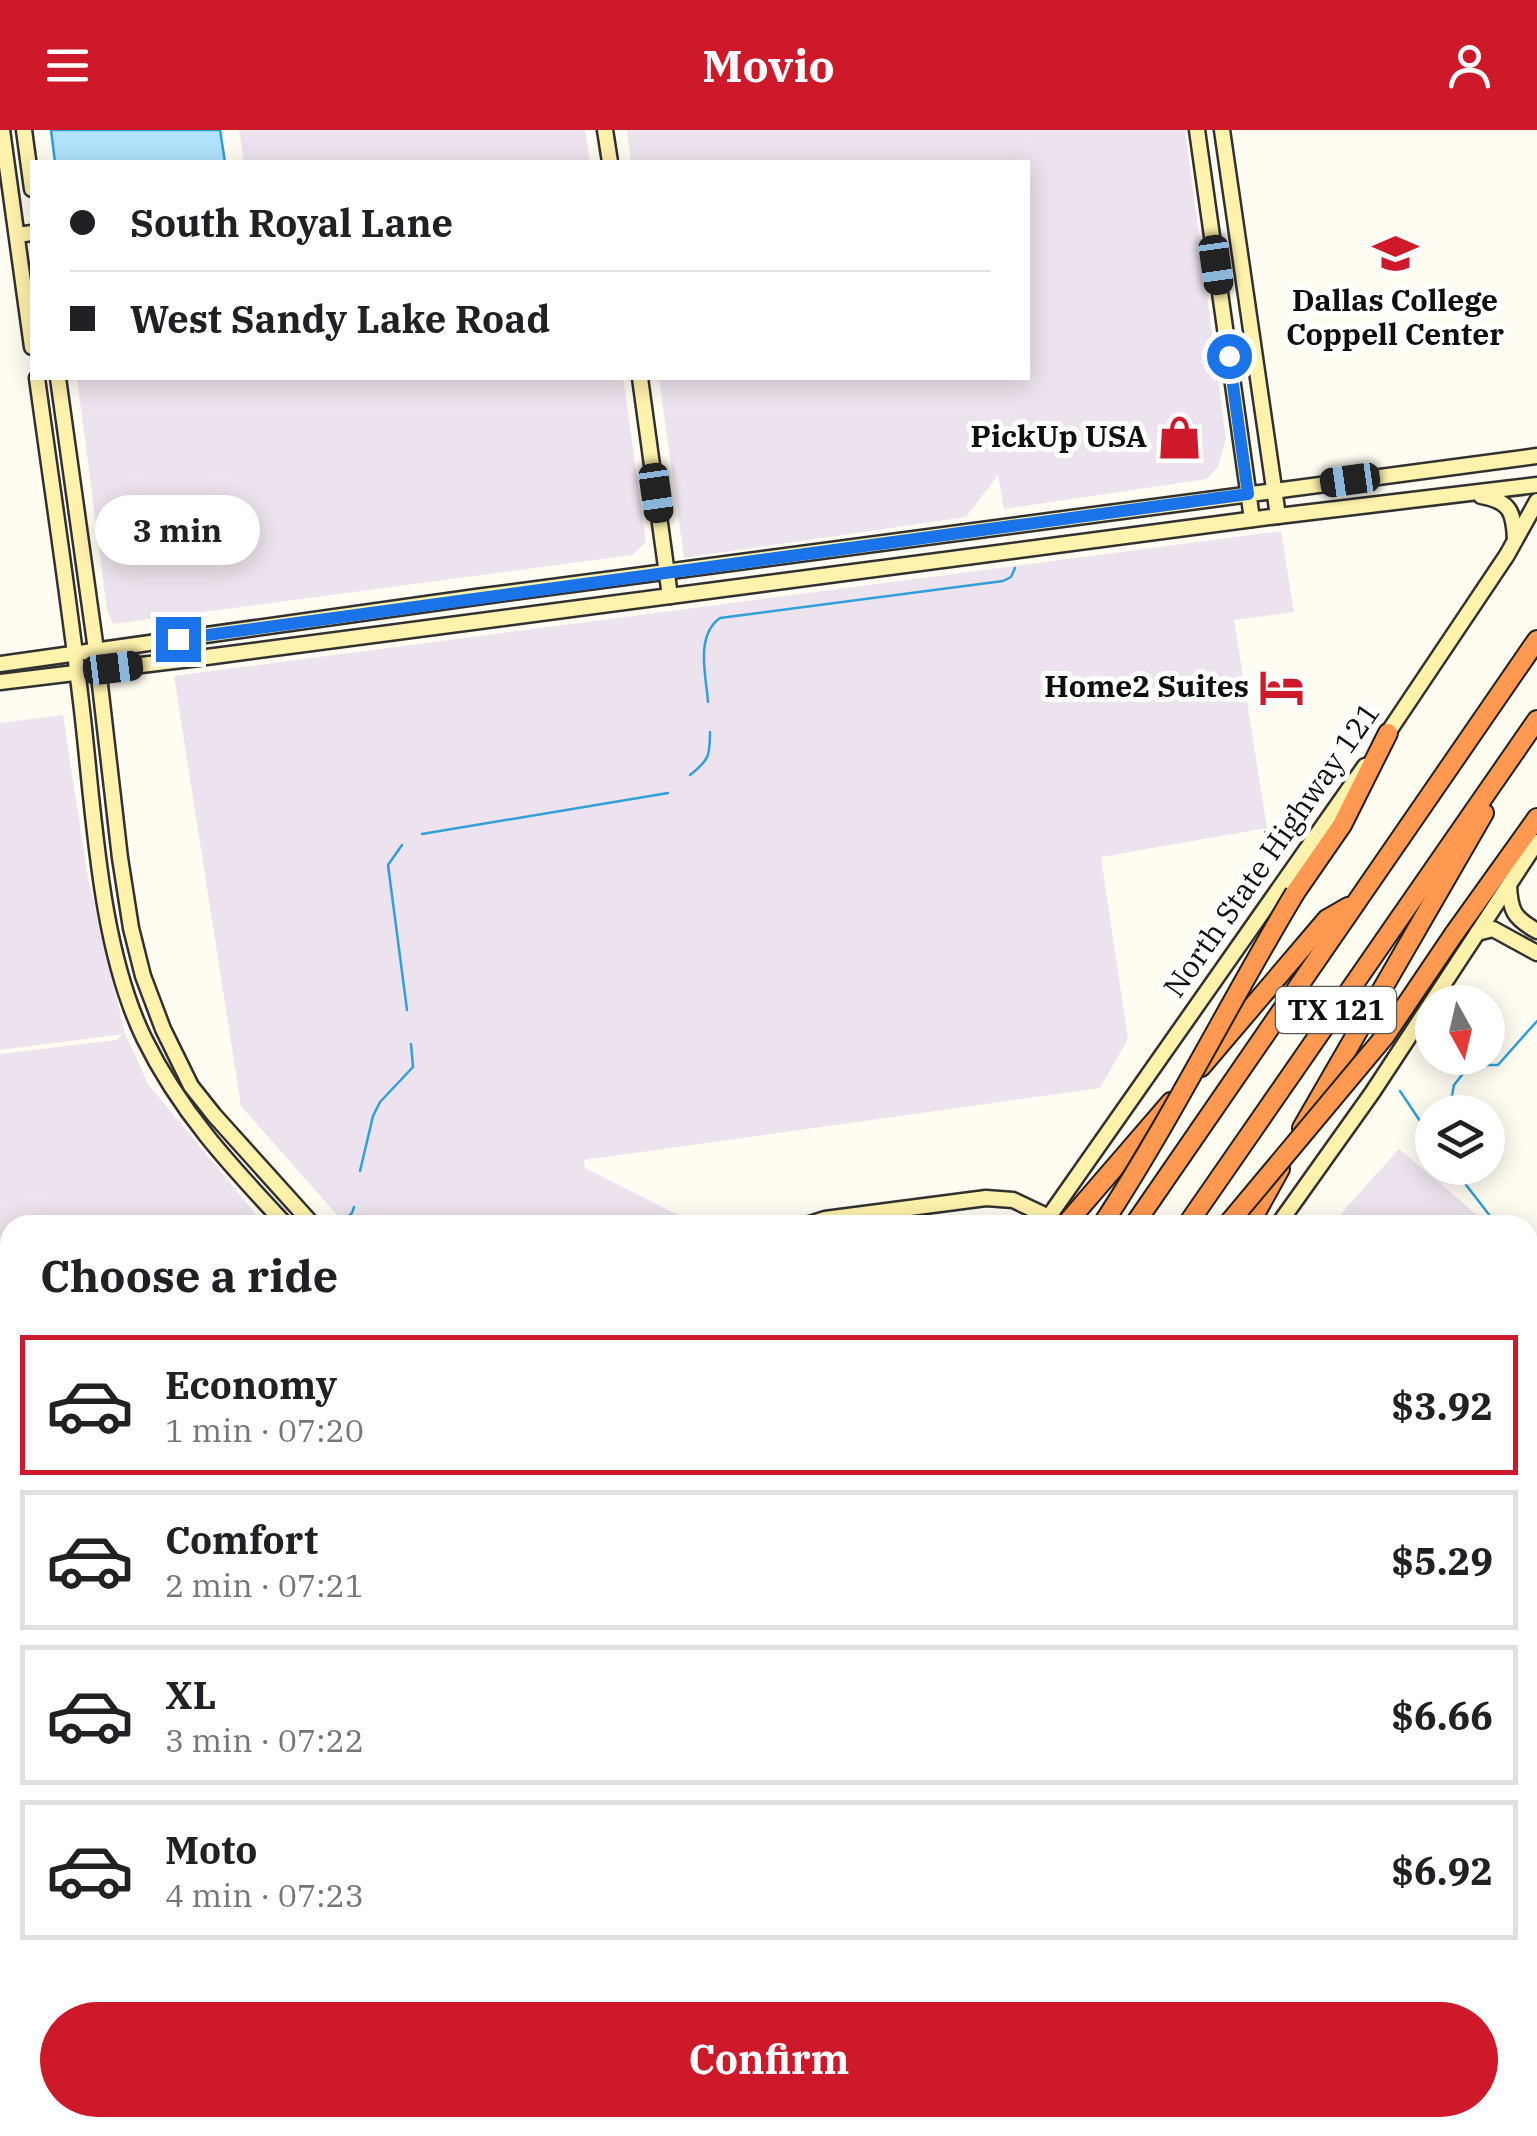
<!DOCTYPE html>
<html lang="en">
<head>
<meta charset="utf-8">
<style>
	:root { --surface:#fff; --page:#f6f6f6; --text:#202124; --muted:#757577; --line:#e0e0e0; --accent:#ce192a }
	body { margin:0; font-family:"IBM Plex Serif",serif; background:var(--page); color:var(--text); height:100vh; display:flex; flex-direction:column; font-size:38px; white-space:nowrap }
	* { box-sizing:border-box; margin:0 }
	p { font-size:32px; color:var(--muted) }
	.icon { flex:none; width:55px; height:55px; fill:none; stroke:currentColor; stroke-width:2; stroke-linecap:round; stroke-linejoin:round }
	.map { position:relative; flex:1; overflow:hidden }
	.details { position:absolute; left:0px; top:1085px; width:1538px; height:922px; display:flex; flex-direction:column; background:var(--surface); border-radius:30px 30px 0 0; box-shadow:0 5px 25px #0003 }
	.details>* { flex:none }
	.banner { position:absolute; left:30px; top:30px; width:1000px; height:220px; border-radius:0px; box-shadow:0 5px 25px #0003; display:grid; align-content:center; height:220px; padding:0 40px; background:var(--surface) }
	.needle { width:65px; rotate:172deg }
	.buttons { position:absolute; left:1415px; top:855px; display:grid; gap:20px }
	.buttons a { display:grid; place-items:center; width:90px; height:90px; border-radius:50%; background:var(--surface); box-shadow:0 5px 25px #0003; font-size:50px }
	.end { position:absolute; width:45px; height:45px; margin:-22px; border:12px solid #1a73e8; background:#fff; box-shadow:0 0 0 5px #fff }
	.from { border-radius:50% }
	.bubble { position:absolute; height:70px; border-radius:35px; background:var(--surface); box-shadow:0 5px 25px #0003; font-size:32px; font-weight:700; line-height:70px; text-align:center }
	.car { position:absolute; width:30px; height:60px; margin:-30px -15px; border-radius:12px; box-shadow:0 0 8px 2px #0007; background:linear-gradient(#222 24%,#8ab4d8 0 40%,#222 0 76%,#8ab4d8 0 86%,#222 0) }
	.banner b { display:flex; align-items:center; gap:35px; height:95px; font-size:38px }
	.banner b+b { border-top:2px solid var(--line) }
	.banner i { width:25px; height:25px; background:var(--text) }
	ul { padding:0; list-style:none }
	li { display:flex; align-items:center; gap:30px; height:140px; margin:0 20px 15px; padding:0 20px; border:5px solid var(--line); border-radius:0px }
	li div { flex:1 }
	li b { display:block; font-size:38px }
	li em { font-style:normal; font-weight:700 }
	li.on { border-color:var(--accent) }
	li>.icon { width:90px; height:90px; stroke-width:1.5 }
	h2 { padding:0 40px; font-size:45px; line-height:120px }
	.primary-button { display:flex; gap:20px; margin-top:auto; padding:20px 40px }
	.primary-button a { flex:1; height:115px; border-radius:60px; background:var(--accent); color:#fff; font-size:40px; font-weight:700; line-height:115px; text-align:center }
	header { display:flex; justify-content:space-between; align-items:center; height:130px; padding:0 40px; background:var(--accent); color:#fff; font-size:45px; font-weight:700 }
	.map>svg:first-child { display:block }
	.industrial { fill:#ede3ee }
	.green { fill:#d6eeb7 }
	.water { fill:#b1e3fc; stroke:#309fda; stroke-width:2.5 }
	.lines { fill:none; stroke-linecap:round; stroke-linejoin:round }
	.stream { stroke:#309fda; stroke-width:2.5 }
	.street-casing { stroke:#424242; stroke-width:15 }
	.secondary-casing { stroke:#313131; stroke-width:19 }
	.highway-casing { stroke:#202020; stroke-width:22 }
	.street { stroke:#fff; stroke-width:10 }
	.secondary { stroke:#fff2ad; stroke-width:14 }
	.highway { stroke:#ff9850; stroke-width:18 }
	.highway-bridge-casing { stroke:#202020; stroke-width:22; stroke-linecap:butt }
	.highway-bridge { stroke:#ff9850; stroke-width:18 }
	.route { stroke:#1a73e8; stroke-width:12 }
	.labels { text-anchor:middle; stroke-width:10; stroke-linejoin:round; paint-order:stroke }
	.shield { fill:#fff; stroke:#575757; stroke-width:2.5 }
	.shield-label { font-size:28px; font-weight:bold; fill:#0f0f0f }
	.poi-label { font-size:30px; font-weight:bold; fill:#0f0f0f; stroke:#fff; text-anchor:end }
	.street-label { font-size:30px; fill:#0f0f0f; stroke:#fff }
</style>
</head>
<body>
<header><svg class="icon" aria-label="menu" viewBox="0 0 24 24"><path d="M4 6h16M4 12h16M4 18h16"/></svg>Movio<svg class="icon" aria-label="person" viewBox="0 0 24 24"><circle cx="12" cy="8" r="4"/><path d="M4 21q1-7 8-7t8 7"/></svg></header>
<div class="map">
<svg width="1537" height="2006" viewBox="0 0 1537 2006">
	<rect width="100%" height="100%" fill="#fffcf2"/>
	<g class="industrial">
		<polygon points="239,0 585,0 590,32 244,32"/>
		<polygon points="627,0 1185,0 1226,309 1218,337 1207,349 1004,379 998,345 966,387 684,428 659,248 1028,248 1028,32 631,32"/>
		<polygon points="77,248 623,248 646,412 632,425 113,494 107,480"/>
		<polygon points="1281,401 1294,482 1234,490 1267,698 1101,727 1128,909 1100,958 584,1030 585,1038 698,1095 346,1095 241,976 174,546"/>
		<polygon points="63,585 88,748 125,903 148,954 265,1095 10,1095 10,1654 0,1655 0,924 116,910 123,904 0,920 0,593"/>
		<polygon points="1399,1019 1476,1084 1483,1095 1333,1095 1346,1078"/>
		<polygon points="1528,1162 1537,1173 1537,1866 1528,1859"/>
	</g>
	<polygon class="green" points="10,1830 10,1998 42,1998 35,2006 0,2006 0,1831"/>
	<polygon class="water" points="51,0 220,0 225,32 55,32"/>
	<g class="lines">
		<g class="stream">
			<path d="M708,572C706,545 695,506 720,488L1003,451L1011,447L1015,438"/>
			<path d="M690,645C709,630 710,626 710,602"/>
			<polyline points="1265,702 1271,714"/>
			<polyline points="422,704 668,663"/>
			<polyline points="402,715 388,735 407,880"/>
			<polyline points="1400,961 1432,1009"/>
			<polyline points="1449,982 1454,955 1470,935 1498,935 1537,891"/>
			<polyline points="1453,1038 1497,1095"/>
			<polyline points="360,1041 373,986 380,972 413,937 411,914"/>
			<polyline points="339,1095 352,1083 354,1077"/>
			<polyline points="1528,1133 1537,1145"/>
		</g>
		<defs>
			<g id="street">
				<polyline points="1528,1784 1537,1770"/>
				<polyline points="0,1821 10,1820"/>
			</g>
			<g id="secondary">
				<polyline points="2,0 32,217"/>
				<polyline points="24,0 32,59"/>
				<polyline points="605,0 610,32"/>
				<polyline points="1197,0 1252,389"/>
				<polyline points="1222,0 1278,386"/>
				<polyline points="17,105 32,103"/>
				<path d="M37,248C52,358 69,469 82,580C94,682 99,815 144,908C180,982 230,1035 286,1095"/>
				<polyline points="58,248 96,520 120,728 131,798 143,846 163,899 191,956 214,985 313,1095"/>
				<polyline points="640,248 670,466"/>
				<path d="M1481,366C1510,371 1514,382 1515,410"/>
				<polyline points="0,534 476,467 1537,326"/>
				<polyline points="0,552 199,528 1278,386 1537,355"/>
				<polyline points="1383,610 1507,425 1537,371"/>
				<path d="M1509,755C1510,781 1514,788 1537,801"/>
				<polyline points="1477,803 1493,799 1537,823"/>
				<polyline points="806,1095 825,1089 986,1068 1013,1070 1049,1087"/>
				<polyline points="1043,1095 1365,636"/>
				<polyline points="1278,1095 1372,963 1537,712"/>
				<polyline points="1528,1875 1537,1881"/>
				<polyline points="1528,1908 1537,1913"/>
				<polyline points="646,1998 656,2006"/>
				<polyline points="450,2006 455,1998"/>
				<polyline points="943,2006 949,1998"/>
			</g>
			<g id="highway">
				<polyline points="1295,763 1342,695 1388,603"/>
				<polyline points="1454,804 1537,688"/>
				<polyline points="1201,937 1327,789 1348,777"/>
				<polyline points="1302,998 1484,683"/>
				<polyline points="1065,1095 1171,972"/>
				<polyline points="1134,1095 1537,510"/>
				<polyline points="1187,1095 1537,590"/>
				<polyline points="1249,1095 1280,1039"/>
				<polyline points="510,2006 515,1998"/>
				<polyline points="543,2006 548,1998"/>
				<polyline points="592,2006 597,1998"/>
				<polyline points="622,2006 628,1998"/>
			</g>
		</defs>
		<use href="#street" class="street-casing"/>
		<use href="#secondary" class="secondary-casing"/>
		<use href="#highway" class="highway-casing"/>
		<use href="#street" class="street"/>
		<use href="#secondary" class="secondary"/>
		<use href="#highway" class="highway"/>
		<defs>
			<g id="highway-bridge">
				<path d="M1102,1095C1172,988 1229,873 1295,763"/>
				<polyline points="1227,1095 1385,906 1454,804"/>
			</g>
		</defs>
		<use href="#highway-bridge" class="highway-bridge-casing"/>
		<use href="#highway-bridge" class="highway-bridge"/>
	</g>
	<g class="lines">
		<polyline class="route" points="178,509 1248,364 1229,226"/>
	</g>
	<defs>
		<symbol id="university-bare" viewBox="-9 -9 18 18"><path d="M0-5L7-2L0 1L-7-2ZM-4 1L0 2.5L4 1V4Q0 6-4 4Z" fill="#ce192a" stroke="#fff" stroke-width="2.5" paint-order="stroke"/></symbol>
		<symbol id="shop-bare" viewBox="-9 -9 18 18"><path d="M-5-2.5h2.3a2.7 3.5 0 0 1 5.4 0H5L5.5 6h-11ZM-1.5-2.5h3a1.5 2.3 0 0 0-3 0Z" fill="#ce192a" stroke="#fff" stroke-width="2.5" paint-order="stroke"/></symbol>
		<symbol id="hotel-bare" viewBox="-9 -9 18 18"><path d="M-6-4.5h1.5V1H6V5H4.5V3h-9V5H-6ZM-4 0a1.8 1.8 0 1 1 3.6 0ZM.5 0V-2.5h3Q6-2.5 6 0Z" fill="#ce192a" stroke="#fff" stroke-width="2.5" paint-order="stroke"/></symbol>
	</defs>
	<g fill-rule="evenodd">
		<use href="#university-bare" x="1364" y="92" width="63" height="63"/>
		<use href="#shop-bare" x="1148" y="276" width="63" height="63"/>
		<use href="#hotel-bare" x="1250" y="526" width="63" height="63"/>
	</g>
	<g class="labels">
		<rect class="shield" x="1276" y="857" width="120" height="46" rx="8"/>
		<g class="shield-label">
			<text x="1336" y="890">TX 121</text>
		</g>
		<g class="poi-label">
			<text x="1395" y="181" text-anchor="middle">Dallas College<tspan x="1395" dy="34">Coppell Center</tspan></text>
			<text x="1147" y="317">PickUp USA</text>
			<text x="1249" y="567">Home2 Suites</text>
		</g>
		<g class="street-label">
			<text transform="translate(1272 720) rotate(-55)" y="10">North State Highway 121</text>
		</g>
	</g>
</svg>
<div class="buttons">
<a><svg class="needle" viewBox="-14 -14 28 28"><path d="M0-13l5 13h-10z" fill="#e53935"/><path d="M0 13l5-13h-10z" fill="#757577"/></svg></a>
<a><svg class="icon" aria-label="layers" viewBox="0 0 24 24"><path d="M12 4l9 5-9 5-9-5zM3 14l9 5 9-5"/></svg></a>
</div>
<i class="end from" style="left:1229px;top:226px"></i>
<i class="end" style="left:178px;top:509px"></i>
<div class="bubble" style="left:95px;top:365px;width:165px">3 min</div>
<i class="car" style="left:1216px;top:135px;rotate:172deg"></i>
<i class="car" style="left:1350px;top:350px;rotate:262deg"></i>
<i class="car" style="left:656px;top:363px;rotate:172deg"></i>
<i class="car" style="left:113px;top:538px;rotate:83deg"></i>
<div class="banner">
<b><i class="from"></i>South Royal Lane</b>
<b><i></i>West Sandy Lake Road</b>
</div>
<section class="details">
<h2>Choose a ride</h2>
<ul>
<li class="on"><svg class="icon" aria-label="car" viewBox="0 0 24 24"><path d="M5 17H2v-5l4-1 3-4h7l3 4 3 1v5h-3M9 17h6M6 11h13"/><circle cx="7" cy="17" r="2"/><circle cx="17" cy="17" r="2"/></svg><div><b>Economy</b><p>1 min · 07:20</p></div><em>$3.92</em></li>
<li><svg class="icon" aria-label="car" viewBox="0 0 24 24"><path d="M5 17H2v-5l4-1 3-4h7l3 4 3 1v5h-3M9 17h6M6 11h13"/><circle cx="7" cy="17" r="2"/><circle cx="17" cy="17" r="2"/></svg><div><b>Comfort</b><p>2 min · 07:21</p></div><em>$5.29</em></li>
<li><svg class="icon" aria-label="car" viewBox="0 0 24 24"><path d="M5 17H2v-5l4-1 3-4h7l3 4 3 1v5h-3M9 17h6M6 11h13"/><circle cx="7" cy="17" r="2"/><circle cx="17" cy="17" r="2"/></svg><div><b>XL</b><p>3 min · 07:22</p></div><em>$6.66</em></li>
<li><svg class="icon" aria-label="car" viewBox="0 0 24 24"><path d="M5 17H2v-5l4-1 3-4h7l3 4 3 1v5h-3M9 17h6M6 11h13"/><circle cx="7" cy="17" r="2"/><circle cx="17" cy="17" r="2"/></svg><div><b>Moto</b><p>4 min · 07:23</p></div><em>$6.92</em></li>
</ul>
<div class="primary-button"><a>Confirm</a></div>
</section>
</div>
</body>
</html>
